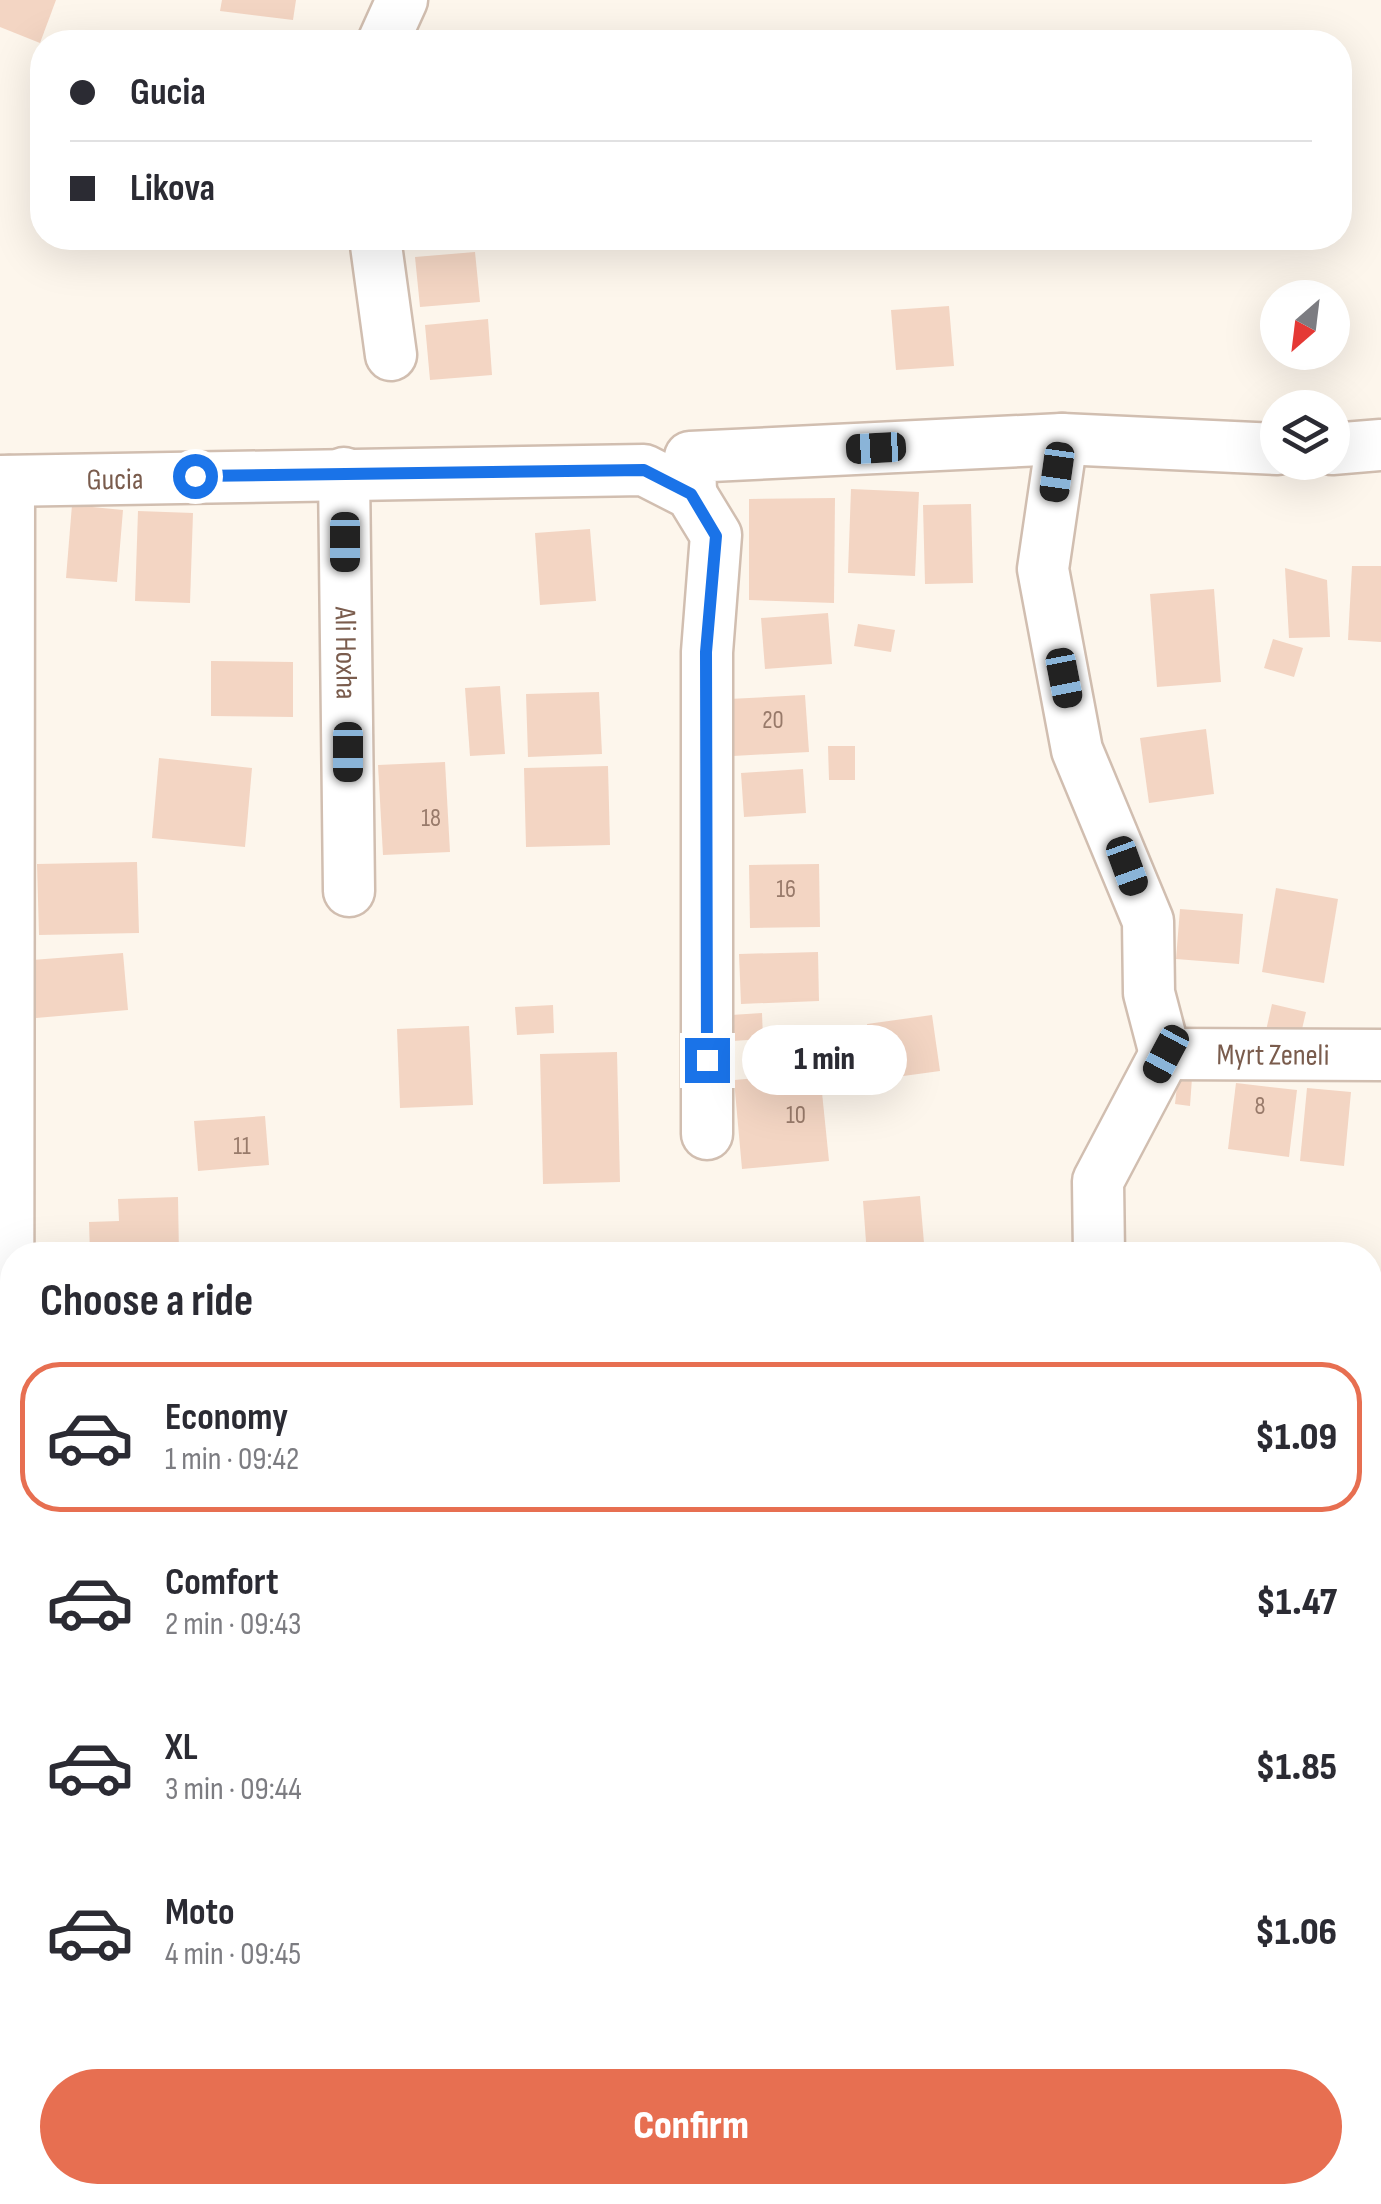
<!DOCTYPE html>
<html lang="en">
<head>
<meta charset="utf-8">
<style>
	:root { --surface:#fff; --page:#f7f7f7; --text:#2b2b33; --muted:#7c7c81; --line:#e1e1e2; --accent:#e76f51 }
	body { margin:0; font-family:"Sofia Sans Condensed",sans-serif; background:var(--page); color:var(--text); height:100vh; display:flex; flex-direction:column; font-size:38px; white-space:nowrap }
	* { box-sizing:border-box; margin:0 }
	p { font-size:32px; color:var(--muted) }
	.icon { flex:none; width:55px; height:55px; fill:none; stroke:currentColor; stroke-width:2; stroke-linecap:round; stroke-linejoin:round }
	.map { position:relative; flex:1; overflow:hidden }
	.sheet { position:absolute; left:0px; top:1242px; width:1382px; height:962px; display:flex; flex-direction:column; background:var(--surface); border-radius:40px 40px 0 0; box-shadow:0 10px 40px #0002 }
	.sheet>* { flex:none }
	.guide { position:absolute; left:30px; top:30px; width:1322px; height:220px; border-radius:40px; box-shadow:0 10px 40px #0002; display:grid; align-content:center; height:220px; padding:0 40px; background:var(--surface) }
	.needle { width:65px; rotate:208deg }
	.buttons { position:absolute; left:1260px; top:280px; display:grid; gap:20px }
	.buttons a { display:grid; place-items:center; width:90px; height:90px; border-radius:50%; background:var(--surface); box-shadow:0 10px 40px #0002; font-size:50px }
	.end { position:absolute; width:45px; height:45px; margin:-22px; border:12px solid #1a73e8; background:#fff; box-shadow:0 0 0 5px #fff }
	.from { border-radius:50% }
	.bubble { position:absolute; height:70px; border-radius:35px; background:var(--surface); box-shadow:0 10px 40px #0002; font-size:32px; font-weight:800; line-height:70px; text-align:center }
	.car { position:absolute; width:30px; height:60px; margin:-30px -15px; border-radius:12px; box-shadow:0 0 8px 2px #0007; background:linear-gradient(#222 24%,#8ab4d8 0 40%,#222 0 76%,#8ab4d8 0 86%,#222 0) }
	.guide b { display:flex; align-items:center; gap:35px; height:95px; font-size:38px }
	.guide b+b { border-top:2px solid var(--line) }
	.guide i { width:25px; height:25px; background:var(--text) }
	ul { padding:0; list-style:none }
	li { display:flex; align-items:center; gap:30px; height:150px; margin:0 20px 15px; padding:0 20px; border:5px solid transparent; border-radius:40px }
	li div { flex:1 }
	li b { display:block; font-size:38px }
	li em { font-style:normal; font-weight:800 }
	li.active { border-color:var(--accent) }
	li>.icon { width:90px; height:90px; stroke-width:1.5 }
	h2 { padding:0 40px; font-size:45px; line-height:120px }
	.primary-button { display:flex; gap:20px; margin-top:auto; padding:20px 40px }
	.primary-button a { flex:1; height:115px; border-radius:60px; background:var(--accent); color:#fff; font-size:40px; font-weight:800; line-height:115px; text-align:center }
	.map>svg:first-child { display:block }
	.building { fill:#f3d5c3 }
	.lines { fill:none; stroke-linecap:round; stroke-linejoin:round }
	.minor-casing { stroke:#d1beb0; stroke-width:55 }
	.minor { stroke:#fff; stroke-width:50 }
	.route { stroke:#1a73e8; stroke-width:12 }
	.labels { text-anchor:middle; stroke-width:8; stroke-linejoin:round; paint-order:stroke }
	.number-label { font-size:25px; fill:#987a6a }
	.street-label { font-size:30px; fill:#7a5c4d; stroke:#fffaf3 }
</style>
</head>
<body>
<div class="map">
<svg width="1381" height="2204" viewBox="0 0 1381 2204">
	<rect width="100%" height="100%" fill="#fdf6ec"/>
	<g class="building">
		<polygon points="0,0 56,0 40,43 0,27"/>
		<polygon points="222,0 296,0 293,20 220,11"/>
		<polygon points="475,252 480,302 420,307 415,257"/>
		<polygon points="949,306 954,366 896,370 891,310"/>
		<polygon points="488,319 492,375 430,380 425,325"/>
		<polygon points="851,489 919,492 915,576 848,573"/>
		<polygon points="835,498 834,603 749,600 749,499"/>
		<polygon points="971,504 973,583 925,584 923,505"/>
		<polygon points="72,505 123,510 117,582 66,578"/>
		<polygon points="138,511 193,513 190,603 135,601"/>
		<polygon points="590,529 596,601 540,605 535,533"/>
		<polygon points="1352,566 1381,566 1381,642 1348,640"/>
		<polygon points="1285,568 1327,580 1330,637 1289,638"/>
		<polygon points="1214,589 1221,682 1157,687 1150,594"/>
		<polygon points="828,613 832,664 765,669 761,618"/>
		<polygon points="858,624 895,630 891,652 854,646"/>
		<polygon points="1273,639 1303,648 1294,677 1264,668"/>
		<polygon points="211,661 293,662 293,717 211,716"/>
		<polygon points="500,686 505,754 470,756 465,688"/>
		<polygon points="599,692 602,754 528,757 526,694"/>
		<polygon points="805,695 809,752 733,756 729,699"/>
		<polygon points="1206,729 1214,794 1149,803 1140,738"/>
		<polygon points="828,746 855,746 855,780 829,780"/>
		<polygon points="159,758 252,768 245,847 152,838"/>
		<polygon points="445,762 450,852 383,855 378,765"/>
		<polygon points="608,766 610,845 526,847 524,768"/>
		<polygon points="803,769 806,813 744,817 741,773"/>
		<polygon points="137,862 139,933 39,935 37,864"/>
		<polygon points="819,864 820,927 750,928 749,865"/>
		<polygon points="1276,888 1338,899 1324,983 1262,972"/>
		<polygon points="1180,909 1243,914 1239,964 1176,959"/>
		<polygon points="818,952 819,1001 741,1004 739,954"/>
		<polygon points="123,953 128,1010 36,1018 32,960"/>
		<polygon points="1272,1004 1306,1012 1299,1042 1265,1035"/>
		<polygon points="553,1005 554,1033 517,1035 515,1007"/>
		<polygon points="762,1013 763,1039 732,1041 731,1015"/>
		<polygon points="932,1015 940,1071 874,1080 867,1024"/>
		<polygon points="469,1026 473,1105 400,1108 397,1029"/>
		<polygon points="617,1052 620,1182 543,1184 540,1054"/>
		<polygon points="820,1073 829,1161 742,1169 734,1080"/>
		<polygon points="1178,1076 1192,1078 1190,1106 1175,1104"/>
		<polygon points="1236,1083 1297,1090 1289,1157 1228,1149"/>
		<polygon points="1307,1088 1351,1092 1344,1166 1300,1161"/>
		<polygon points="265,1116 269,1165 198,1171 194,1121"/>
		<polygon points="920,1196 925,1255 867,1255 863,1201"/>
		<polygon points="178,1197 179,1255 90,1255 89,1222 119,1221 118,1199"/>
		<polygon points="1370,1348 1377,1348 1375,1382 1370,1382"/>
		<polygon points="1381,1399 1381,1442 1379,1443 1372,1401"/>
		<polygon points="562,2192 589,2192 580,2204"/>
		<polygon points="1116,2192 1191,2192 1191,2204 1117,2204"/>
		<polygon points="963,2196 964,2204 903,2204 903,2199"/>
	</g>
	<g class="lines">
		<defs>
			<g id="minor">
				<polyline points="383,42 402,0"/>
				<polyline points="375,238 391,355"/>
				<polyline points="1062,439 1043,569 1077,750 1148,921 1149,993 1165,1054"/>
				<polyline points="1332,449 1381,445"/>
				<path id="s1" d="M344,473L349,891"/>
				<path id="s2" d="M0,481L644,470L691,494L716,535L707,652V1134"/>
				<polyline points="691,494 690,457 1062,439 1278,449"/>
				<path id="s3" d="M1165,1054L1381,1055"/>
				<polyline points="1099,1255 1098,1181 1165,1054"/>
				<polyline points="1370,1511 1381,1510"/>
				<polyline points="8,1582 9,481"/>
				<polyline points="728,2204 729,2192"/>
			</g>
		</defs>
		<use href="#minor" class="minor-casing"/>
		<use href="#minor" class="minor"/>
	</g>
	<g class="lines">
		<polyline class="route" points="195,476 644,470 691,494 716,536 706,652 707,1060"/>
	</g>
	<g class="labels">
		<g class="number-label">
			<text x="773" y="728">20</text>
			<text x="431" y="826">18</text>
			<text x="786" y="897">16</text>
			<text x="1260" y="1114">8</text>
			<text x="796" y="1123">10</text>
			<text x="242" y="1154">11</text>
		</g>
		<g class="street-label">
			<text dy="10" stroke="none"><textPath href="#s2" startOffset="115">Gucia</textPath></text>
			<text dy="10" stroke="none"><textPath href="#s1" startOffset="180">Ali Hoxha</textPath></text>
			<text dy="10" stroke="none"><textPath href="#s3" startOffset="108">Myrt Zeneli</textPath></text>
		</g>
	</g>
</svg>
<div class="buttons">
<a><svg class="needle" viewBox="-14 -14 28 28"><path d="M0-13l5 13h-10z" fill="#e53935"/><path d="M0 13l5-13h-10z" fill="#7c7c81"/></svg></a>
<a><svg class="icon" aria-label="layers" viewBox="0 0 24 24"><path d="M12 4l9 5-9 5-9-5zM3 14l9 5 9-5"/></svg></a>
</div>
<i class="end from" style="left:195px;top:476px"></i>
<i class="end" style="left:707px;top:1060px"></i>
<div class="bubble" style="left:742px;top:1025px;width:165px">1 min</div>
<i class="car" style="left:876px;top:448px;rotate:267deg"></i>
<i class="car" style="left:1057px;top:472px;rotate:188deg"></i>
<i class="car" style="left:345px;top:542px;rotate:180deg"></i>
<i class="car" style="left:1064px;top:678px;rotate:169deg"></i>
<i class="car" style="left:348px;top:752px;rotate:180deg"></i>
<i class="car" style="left:1127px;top:866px;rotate:160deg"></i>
<i class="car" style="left:1166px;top:1054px;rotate:208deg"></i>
<div class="guide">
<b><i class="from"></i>Gucia</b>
<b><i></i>Likova</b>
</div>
<section class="sheet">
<h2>Choose a ride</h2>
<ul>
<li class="active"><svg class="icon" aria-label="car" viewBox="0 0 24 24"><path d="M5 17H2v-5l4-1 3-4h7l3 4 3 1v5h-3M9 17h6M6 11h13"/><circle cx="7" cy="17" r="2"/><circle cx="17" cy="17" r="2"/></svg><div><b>Economy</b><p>1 min · 09:42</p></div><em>$1.09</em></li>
<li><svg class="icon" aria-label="car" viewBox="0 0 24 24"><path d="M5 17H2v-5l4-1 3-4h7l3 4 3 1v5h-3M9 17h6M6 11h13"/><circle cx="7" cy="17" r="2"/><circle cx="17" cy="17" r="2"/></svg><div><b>Comfort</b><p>2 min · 09:43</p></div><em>$1.47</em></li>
<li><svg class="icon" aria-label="car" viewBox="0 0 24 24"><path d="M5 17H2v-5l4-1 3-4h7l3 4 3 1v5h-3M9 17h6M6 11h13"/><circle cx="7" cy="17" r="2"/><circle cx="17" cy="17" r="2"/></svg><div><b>XL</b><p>3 min · 09:44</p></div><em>$1.85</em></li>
<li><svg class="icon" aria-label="car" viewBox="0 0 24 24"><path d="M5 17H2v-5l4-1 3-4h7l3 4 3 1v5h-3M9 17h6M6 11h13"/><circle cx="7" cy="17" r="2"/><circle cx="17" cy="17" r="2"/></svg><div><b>Moto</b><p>4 min · 09:45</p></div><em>$1.06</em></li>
</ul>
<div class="primary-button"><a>Confirm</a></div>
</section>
</div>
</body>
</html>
